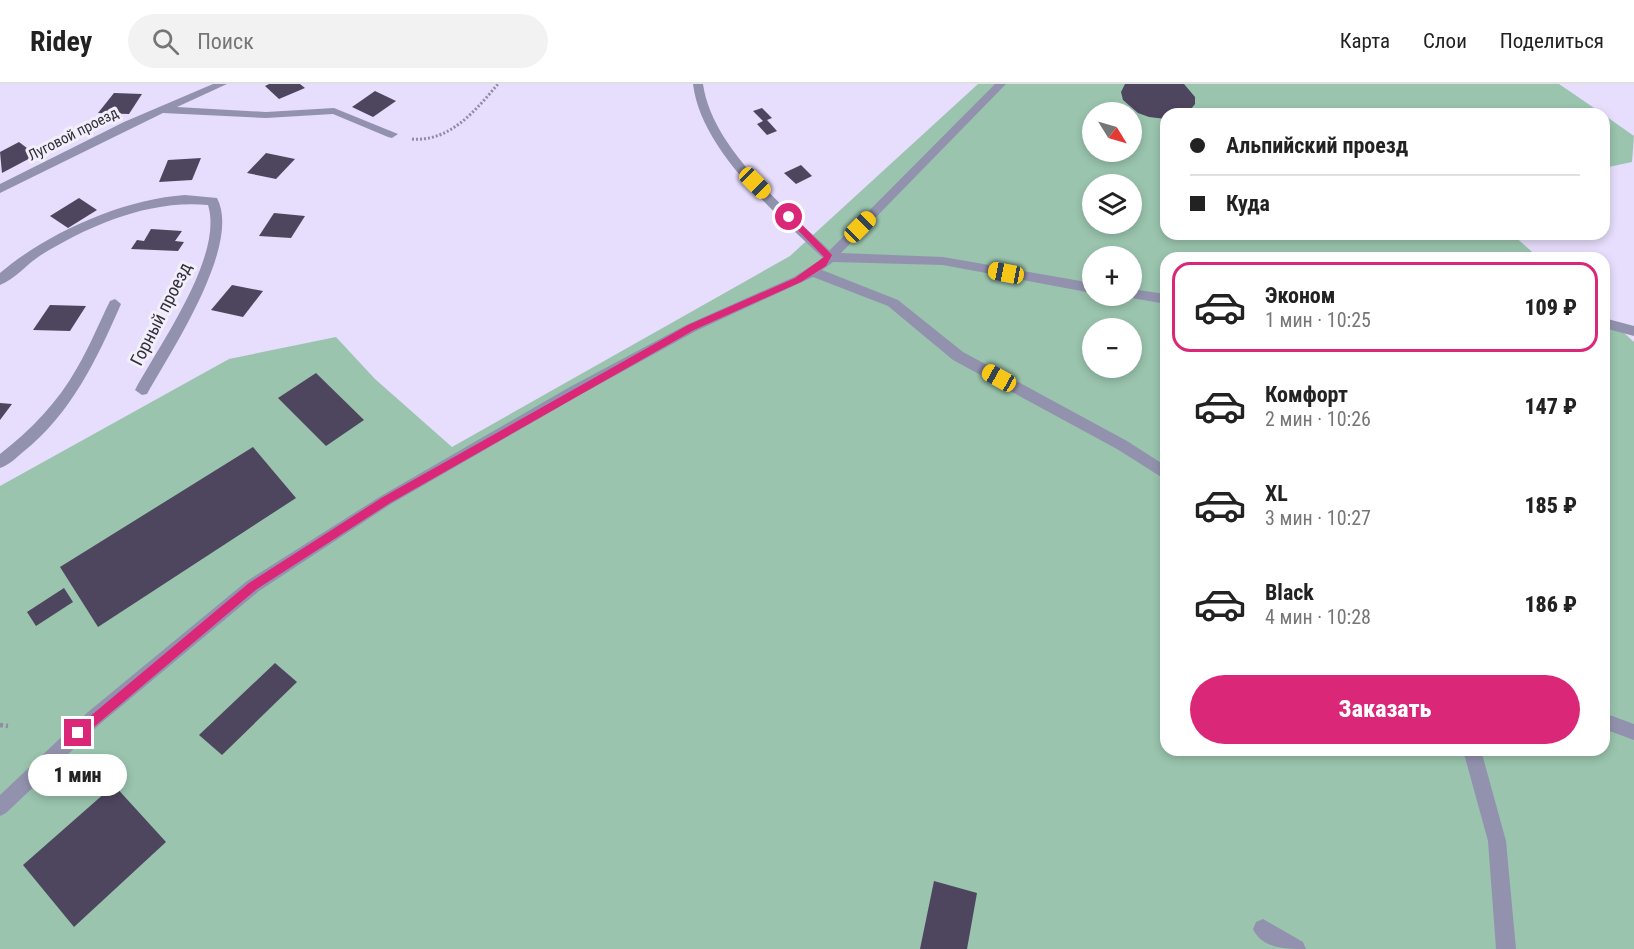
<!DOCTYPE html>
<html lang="ru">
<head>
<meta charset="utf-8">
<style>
	:root { --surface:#fff; --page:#f2f2f2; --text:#222; --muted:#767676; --line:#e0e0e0; --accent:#db2777 }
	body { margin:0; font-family:"Roboto Condensed",sans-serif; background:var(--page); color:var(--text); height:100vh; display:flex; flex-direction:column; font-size:22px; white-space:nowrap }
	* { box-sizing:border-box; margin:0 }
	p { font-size:20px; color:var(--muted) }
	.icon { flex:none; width:33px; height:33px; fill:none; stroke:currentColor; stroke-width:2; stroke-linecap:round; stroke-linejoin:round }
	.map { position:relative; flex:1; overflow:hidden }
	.drawer { position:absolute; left:1160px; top:168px; width:450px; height:504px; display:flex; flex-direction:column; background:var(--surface); border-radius:18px; box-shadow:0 3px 9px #0003 }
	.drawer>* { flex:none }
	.top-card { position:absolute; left:1160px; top:24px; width:450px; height:132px; border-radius:18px; box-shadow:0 3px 9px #0003; display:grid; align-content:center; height:132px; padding:0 30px; background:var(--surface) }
	.needle { width:39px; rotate:127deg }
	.controls { position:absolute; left:1082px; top:18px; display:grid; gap:12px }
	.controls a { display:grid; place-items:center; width:60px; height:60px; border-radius:50%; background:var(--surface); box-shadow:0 3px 9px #0003; font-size:30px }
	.end { position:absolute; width:27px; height:27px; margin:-14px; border:8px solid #db2777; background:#fff; box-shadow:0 0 0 3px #fff }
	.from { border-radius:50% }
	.bubble { position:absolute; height:42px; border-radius:21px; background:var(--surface); box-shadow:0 3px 9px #0003; font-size:20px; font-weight:800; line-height:42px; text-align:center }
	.car { position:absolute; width:18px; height:36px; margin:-18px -9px; border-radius:8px; box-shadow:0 0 4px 2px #0007; background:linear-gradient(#f5c518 24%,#345 0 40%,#f5c518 0 76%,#345 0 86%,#f5c518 0) }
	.top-card b { display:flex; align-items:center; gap:21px; height:57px; font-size:22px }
	.top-card b+b { border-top:2px solid var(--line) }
	.top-card i { width:15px; height:15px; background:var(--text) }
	ul { padding:10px 0 0; list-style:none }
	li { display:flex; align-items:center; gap:18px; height:90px; margin:0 12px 9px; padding:0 18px; border:3px solid transparent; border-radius:18px }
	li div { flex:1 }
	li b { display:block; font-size:22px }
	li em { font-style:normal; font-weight:800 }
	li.on { border-color:var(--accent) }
	li>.icon { width:54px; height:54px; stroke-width:1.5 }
	.action { display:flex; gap:12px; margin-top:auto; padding:12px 30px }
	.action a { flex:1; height:69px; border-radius:36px; background:var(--accent); color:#fff; font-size:24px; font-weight:800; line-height:69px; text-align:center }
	header { display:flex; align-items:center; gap:36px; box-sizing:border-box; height:84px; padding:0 30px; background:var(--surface); border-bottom:2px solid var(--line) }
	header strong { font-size:28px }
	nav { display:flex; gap:33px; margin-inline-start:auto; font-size:21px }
	.search { width:420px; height:54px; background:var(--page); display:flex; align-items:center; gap:15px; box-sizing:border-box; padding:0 21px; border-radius:33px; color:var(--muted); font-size:22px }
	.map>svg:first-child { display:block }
	.green { fill:#9ac4ae; fill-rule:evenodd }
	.building { fill:#4e455e }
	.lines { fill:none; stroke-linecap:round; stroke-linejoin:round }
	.path-far1 { stroke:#928ba1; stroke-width:3; stroke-dasharray:2 2; stroke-linecap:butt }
	.path { stroke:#928ba1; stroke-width:4.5; stroke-dasharray:3 3; stroke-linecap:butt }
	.service { fill:#9392ae; fill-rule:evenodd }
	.minor { fill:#9392ae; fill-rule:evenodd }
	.route { fill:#db2777 }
	.labels { text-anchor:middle; stroke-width:6; stroke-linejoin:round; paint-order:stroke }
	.far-street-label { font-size:15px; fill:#33303b; stroke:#f2eefa }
	.street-label { font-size:18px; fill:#33303b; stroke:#f2eefa }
</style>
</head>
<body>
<header>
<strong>Ridey</strong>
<div class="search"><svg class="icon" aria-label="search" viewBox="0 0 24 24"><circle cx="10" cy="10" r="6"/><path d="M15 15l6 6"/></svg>Поиск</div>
<nav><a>Карта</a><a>Слои</a><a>Поделиться</a></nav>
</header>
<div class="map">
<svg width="1634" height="865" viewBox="0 0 1634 865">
	<rect width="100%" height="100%" fill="#e7ddfc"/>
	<g class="green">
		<path d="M978,0H1559L1603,30H1166V150H1512L1539,174H1166V666H1604V231L1634,258V865H0V402L229,275L336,253L375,295L452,363L790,172ZM1092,28H1131V68H1092ZM1092,100H1131V140H1092ZM1092,172H1131V212H1092ZM1092,244H1131V284H1092Z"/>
		<polygon points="1604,31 1634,52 1632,78 1604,84"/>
	</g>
	<g class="building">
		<polygon points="269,0 300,0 305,4 279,15 265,2"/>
		<polygon points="1125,0 1184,0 1195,13 1195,20 1187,30 1166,30 1166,35 1149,33 1138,29 1123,16 1121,8"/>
		<polygon points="375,7 396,17 373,33 352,23"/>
		<polygon points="114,9 142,10 129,30 98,29"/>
		<polygon points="762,24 772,34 767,36 777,47 767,51 757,40 763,37 753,27"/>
		<polygon points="19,58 36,71 2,89 0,68"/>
		<polygon points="266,69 295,75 276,95 247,89"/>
		<polygon points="201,74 192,96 159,98 168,76"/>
		<polygon points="801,81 812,92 796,100 784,89"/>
		<polygon points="79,114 97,126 68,144 50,132"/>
		<polygon points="274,129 305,132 291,154 259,152"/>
		<polygon points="151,145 182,147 175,157 184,158 178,167 131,165 137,156 144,157"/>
		<polygon points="232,201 263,207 243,233 211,226"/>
		<polygon points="50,221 86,222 70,247 33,246"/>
		<polygon points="316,289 364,336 326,362 278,314"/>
		<polygon points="0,319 12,320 0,336"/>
		<polygon points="253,363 296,414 98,543 60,483"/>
		<polygon points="64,504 73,518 36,542 27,528"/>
		<polygon points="275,579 297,598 222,671 199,651"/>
		<polygon points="114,701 166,758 74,843 23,781"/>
		<polygon points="934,797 977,809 967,865 920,865"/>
	</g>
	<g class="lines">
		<path class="path-far1" d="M412,55C450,58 475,27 498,0"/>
		<polyline class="path" points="0,641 8,642"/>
		<g class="service">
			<polygon points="995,0 1006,0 841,169 943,173 1092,199 1092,209 943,181 833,178 822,186 898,216 963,268 1127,357 1166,382 1166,396 1117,365 953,276 888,222 813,193 696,247 578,312 391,420 259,507 100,640 6,729 0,732 0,711 88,628 247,497 381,412 568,304 686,241 794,193 819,177"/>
			<polygon points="1131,205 1166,210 1166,220 1126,213 1125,212 1131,212"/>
			<polygon points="1604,234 1634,242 1634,252 1604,244"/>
			<polygon points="1604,629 1634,640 1634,656 1604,645"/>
			<polygon points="1463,666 1481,666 1506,757 1516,865 1496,865 1488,757"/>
			<path d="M1263,835L1303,858L1306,865C1287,865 1262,865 1253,845L1256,838Z"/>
		</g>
		<g class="minor">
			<polygon points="213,0 227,0 177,23 266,28 334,24 398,50 392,54 388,53 333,30 266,34 163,29 0,109 0,100 124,38"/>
			<path d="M693,0H703C712,65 788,126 833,170V176H825C778,131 701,67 693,0Z"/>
			<path d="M185,111L217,114C242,161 171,267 147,310L142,311L135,306C159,261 224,172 208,121C151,115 89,141 41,171C28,179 14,196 0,201V189C47,149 123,115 185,111Z"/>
			<path d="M115,215L121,220C97,275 71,330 23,368C16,374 9,381 0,384V370C31,346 58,318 77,284C90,262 99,239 110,217Z"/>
		</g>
	</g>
	<polygon class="route" points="787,131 792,131 832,171 826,182 801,198 694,246 390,419 257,505 82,653 75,653 75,645 249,499 383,413 688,241 795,194 824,173 787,135"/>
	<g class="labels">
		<g class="far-street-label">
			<text transform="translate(73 50) rotate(-27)" y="5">Луговой проезд</text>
		</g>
		<g class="street-label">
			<text transform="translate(161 230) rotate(-63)" y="6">Горный проезд</text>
		</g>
	</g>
</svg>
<div class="controls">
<a><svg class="needle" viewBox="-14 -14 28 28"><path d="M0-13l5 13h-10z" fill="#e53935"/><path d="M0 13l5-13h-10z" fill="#767676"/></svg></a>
<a><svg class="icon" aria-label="layers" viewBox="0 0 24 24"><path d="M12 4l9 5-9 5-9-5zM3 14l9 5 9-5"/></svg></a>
<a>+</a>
<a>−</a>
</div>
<i class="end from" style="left:789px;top:133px"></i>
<i class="end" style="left:78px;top:649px"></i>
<div class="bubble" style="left:28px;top:670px;width:99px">1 мин</div>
<i class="car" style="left:755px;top:99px;rotate:135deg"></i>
<i class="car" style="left:860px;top:143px;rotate:45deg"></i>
<i class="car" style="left:1006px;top:189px;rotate:281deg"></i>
<i class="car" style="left:999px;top:294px;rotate:299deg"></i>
<div class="top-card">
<b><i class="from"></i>Альпийский проезд</b>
<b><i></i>Куда</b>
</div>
<section class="drawer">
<ul>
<li class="on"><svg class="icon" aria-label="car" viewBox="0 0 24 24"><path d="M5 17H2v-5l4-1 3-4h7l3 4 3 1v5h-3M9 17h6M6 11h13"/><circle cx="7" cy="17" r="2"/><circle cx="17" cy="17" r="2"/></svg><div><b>Эконом</b><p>1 мин · 10:25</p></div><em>109 ₽</em></li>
<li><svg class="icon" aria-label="car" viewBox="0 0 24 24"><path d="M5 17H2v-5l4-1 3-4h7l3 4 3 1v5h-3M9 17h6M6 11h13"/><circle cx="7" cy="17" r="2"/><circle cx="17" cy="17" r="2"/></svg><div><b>Комфорт</b><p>2 мин · 10:26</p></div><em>147 ₽</em></li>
<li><svg class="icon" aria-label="car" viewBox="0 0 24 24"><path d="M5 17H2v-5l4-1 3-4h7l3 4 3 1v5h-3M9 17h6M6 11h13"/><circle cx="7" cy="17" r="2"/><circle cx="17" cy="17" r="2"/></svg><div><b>XL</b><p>3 мин · 10:27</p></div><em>185 ₽</em></li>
<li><svg class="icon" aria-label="car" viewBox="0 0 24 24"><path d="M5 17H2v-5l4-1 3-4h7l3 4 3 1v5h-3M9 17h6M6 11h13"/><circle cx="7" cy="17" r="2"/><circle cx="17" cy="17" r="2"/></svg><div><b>Black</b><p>4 мин · 10:28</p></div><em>186 ₽</em></li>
</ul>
<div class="action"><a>Заказать</a></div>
</section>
</div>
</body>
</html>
